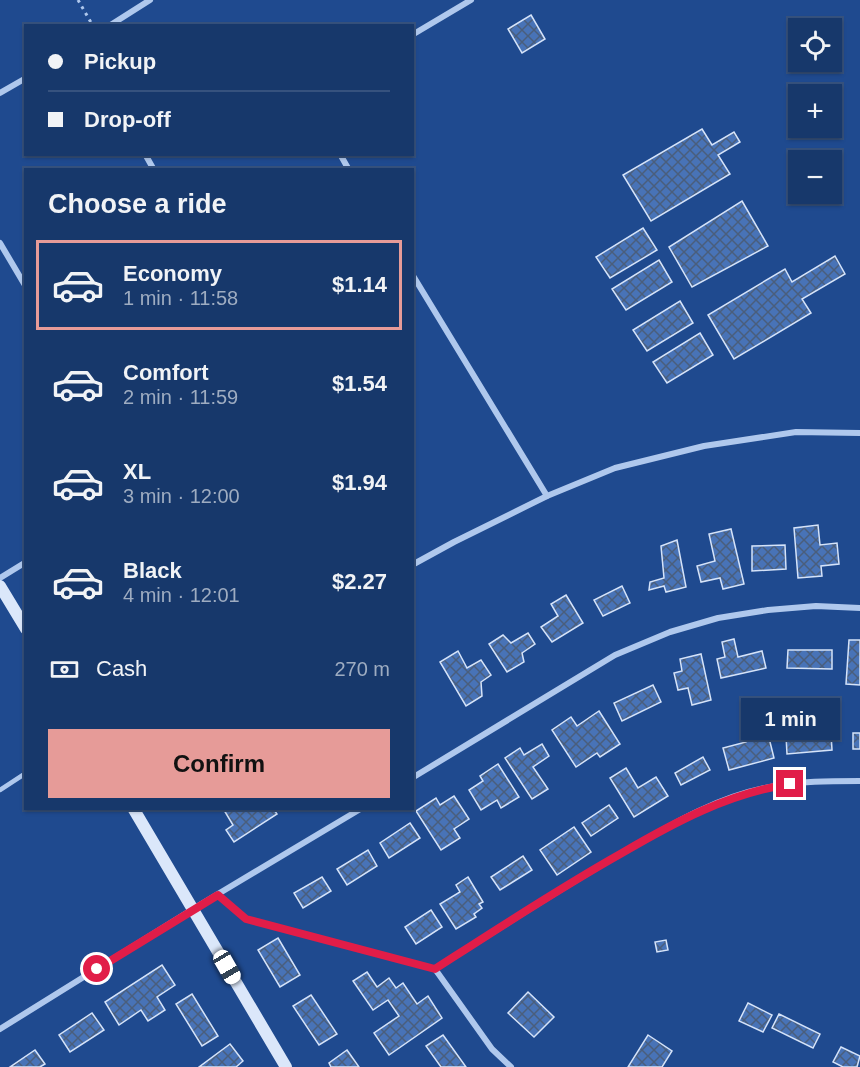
<!DOCTYPE html>
<html lang="en">
<head>
<meta charset="utf-8">
<style>
	:root { --surface:#17386b; --page:#203f71; --text:#f1f3f6; --muted:#9eacc1; --line:#36527e; --accent:#e69b98 }
	body { margin:0; font-family:Arial,sans-serif; background:var(--page); color:var(--text); height:100vh; display:flex; flex-direction:column; font-size:22px; white-space:nowrap }
	* { box-sizing:border-box; margin:0 }
	p { font-size:20px; color:var(--muted) }
	.icon { flex:none; width:33px; height:33px; fill:none; stroke:currentColor; stroke-width:2; stroke-linecap:round; stroke-linejoin:round }
	.map { position:relative; flex:1; overflow:hidden }
	.sheet { position:absolute; left:24px; top:168px; width:390px; height:642px; display:flex; flex-direction:column; background:var(--surface); border-radius:0px; box-shadow:0 2px 4px #0004,0 0 0 2px var(--line) }
	.sheet>* { flex:none }
	.hud { position:absolute; left:24px; top:24px; width:390px; height:132px; border-radius:0px; box-shadow:0 2px 4px #0004,0 0 0 2px var(--line); display:grid; align-content:center; height:132px; padding:0 24px; background:var(--surface) }
	.tools { position:absolute; left:788px; top:18px; display:grid; gap:12px }
	.tools a { display:grid; place-items:center; width:54px; height:54px; border-radius:0px; background:var(--surface); box-shadow:0 2px 4px #0004,0 0 0 2px var(--line); font-size:30px }
	.end { position:absolute; width:27px; height:27px; margin:-14px; border:8px solid #e11d48; background:#fff; box-shadow:0 0 0 3px #fff }
	.from { border-radius:50% }
	.bubble { position:absolute; height:42px; border-radius:0px; background:var(--surface); box-shadow:0 2px 4px #0004,0 0 0 2px var(--line); font-size:20px; font-weight:700; line-height:42px; text-align:center }
	.car { position:absolute; width:18px; height:36px; margin:-18px -9px; border-radius:8px; box-shadow:0 0 4px 2px #0007; background:linear-gradient(#fff 24%,#345 0 40%,#fff 0 76%,#345 0 86%,#fff 0) }
	.hud b { display:flex; align-items:center; gap:21px; height:57px; font-size:22px }
	.hud b+b { border-top:2px solid var(--line) }
	.hud i { width:15px; height:15px; background:var(--text) }
	ul { padding:0; list-style:none }
	li { display:flex; align-items:center; gap:18px; height:90px; margin:0 12px 9px; padding:0 12px; border:3px solid transparent; border-radius:0px }
	li div { flex:1 }
	li b { display:block; font-size:22px }
	li em { font-style:normal; font-weight:700 }
	li.selected { border-color:var(--accent) }
	li>.icon { width:54px; height:54px; stroke-width:1.5 }
	h2 { padding:0 24px; font-size:27px; line-height:72px }
	.pay { display:flex; align-items:center; gap:15px; height:66px; padding:0 24px; font-size:22px }
	.pay p { margin-inline-start:auto }
	.cta { display:flex; gap:12px; margin-top:auto; padding:12px 24px }
	.cta a { flex:1; height:69px; border-radius:0px; background:var(--accent); color:#111; font-size:24px; font-weight:700; line-height:69px; text-align:center }
	.map>svg:first-child { display:block }
	.building { fill:url(#building-cross-hatch); stroke:#d5e3f9; stroke-width:1.5 }
	.lines { fill:none; stroke-linecap:round; stroke-linejoin:round }
	.path { stroke:#afc8ed; stroke-width:3; stroke-dasharray:3 4.5; stroke-linecap:butt }
	.lane { stroke:#afc8ed; stroke-width:4.5 }
	.street { stroke:#afc8ed; stroke-width:6 }
	.secondary { stroke:#dbe7fa; stroke-width:12 }
	.route { stroke:#e11d48; stroke-width:8 }
</style>
</head>
<body>
<div class="map">
<svg width="860" height="1067" viewBox="0 0 860 1067">
	<defs>
		<pattern id="building-cross-hatch" width="8" height="8" patternUnits="userSpaceOnUse" patternTransform="scale(1.5)"><rect width="8" height="8" fill="#4873b7"/><path d="M0 0l8 8M0 8l8-8" fill="none" stroke="#4a5e7c"/></pattern>
	</defs>
	<rect width="100%" height="100%" fill="#1f4a8f"/>
	<g class="building">
		<polygon points="531,15 545,39 522,53 508,29"/>
		<polygon points="702,129 712,145 734,132 740,142 718,155 730,174 651,221 623,175"/>
		<polygon points="742,201 768,246 692,287 669,247"/>
		<polygon points="643,228 657,250 610,278 596,257"/>
		<polygon points="835,256 845,274 802,299 811,313 734,359 708,315 785,269 792,282"/>
		<polygon points="659,260 672,282 626,310 612,289"/>
		<polygon points="680,301 693,323 647,351 633,330"/>
		<polygon points="700,333 713,355 667,383 653,362"/>
		<polygon points="818,525 820,545 837,543 839,564 821,566 822,576 798,578 794,528"/>
		<polygon points="731,529 744,584 723,589 720,578 701,582 697,566 715,561 709,534"/>
		<polygon points="677,540 686,587 666,592 664,586 649,590 650,582 664,578 661,546"/>
		<polygon points="785,545 786,569 752,571 752,546"/>
		<polygon points="622,586 630,603 603,616 594,600"/>
		<polygon points="566,595 583,623 552,642 541,627 558,616 551,604"/>
		<polygon points="528,633 535,644 522,653 524,662 507,672 489,644 503,635 511,643"/>
		<polygon points="734,639 738,657 762,651 766,668 721,678 717,659 725,657 722,642"/>
		<polygon points="849,640 860,640 860,685 846,684"/>
		<polygon points="788,650 832,650 832,669 787,668"/>
		<polygon points="458,651 467,668 481,660 491,675 481,682 482,696 466,706 440,662"/>
		<polygon points="701,654 711,700 692,705 688,688 678,690 674,673 682,671 680,659"/>
		<polygon points="653,685 661,702 622,721 614,703"/>
		<polygon points="794,700 801,723 779,731 771,708"/>
		<polygon points="599,711 620,744 600,757 597,753 576,767 552,730 571,717 577,726"/>
		<polygon points="764,718 774,758 729,770 723,748 746,742 741,724"/>
		<polygon points="831,733 832,750 787,754 786,736"/>
		<rect x="853" y="733" width="7" height="16"/>
		<polygon points="542,744 549,756 533,767 548,789 532,799 505,758 520,748 524,755"/>
		<polygon points="703,757 710,770 681,785 675,773"/>
		<polygon points="498,764 519,797 501,808 497,800 481,810 469,790 483,781 480,776"/>
		<polygon points="626,768 638,788 656,777 668,796 634,817 610,778"/>
		<polygon points="454,796 469,819 454,829 460,838 441,850 416,811 436,798 440,805"/>
		<polygon points="609,805 618,818 591,836 582,823"/>
		<polygon points="226,808 273,808 277,814 234,842 226,830 233,825 224,810"/>
		<polygon points="410,823 420,838 389,858 380,843"/>
		<polygon points="574,827 591,852 557,875 540,850"/>
		<polygon points="368,850 377,866 347,885 337,869"/>
		<polygon points="523,856 532,870 500,890 491,877"/>
		<polygon points="322,877 331,891 303,908 294,893"/>
		<polygon points="468,877 483,902 479,904 482,908 474,914 476,917 456,929 440,904 460,892 456,885"/>
		<polygon points="431,910 442,927 416,944 405,927"/>
		<polygon points="278,938 300,975 280,987 258,950"/>
		<polygon points="666,940 668,950 657,952 655,942"/>
		<polygon points="162,965 175,985 157,997 165,1010 148,1021 141,1010 119,1025 105,1002"/>
		<polygon points="367,972 377,987 389,978 396,988 403,983 417,1004 428,996 442,1018 389,1055 374,1033 399,1016 388,1000 373,1010 353,981"/>
		<polygon points="528,992 554,1017 534,1037 508,1013"/>
		<polygon points="192,994 218,1036 202,1046 176,1004"/>
		<polygon points="311,995 337,1034 319,1045 293,1006"/>
		<polygon points="748,1003 772,1015 763,1032 739,1021"/>
		<polygon points="92,1013 104,1030 70,1052 59,1035"/>
		<polygon points="779,1014 820,1034 813,1048 772,1028"/>
		<polygon points="443,1035 466,1067 441,1067 426,1046"/>
		<polygon points="648,1035 672,1051 662,1067 628,1067"/>
		<polygon points="230,1044 243,1061 236,1067 199,1067"/>
		<polygon points="841,1047 860,1056 857,1067 843,1067 833,1062"/>
		<polygon points="35,1050 45,1064 40,1067 10,1067"/>
		<polygon points="347,1050 359,1067 331,1067 329,1063"/>
	</g>
	<g class="lines">
		<polyline class="path" points="78,0 93,26"/>
		<g class="lane">
			<polyline points="0,790 26,773"/>
			<polyline points="218,895 246,919 435,969"/>
		</g>
		<g class="street">
			<polyline points="109,26 150,0"/>
			<polyline points="412,35 471,0"/>
			<polyline points="0,93 26,78"/>
			<polyline points="145,154 154,170"/>
			<polyline points="340,154 349,170"/>
			<polyline points="0,243 26,287"/>
			<polyline points="412,274 547,496"/>
			<polyline points="412,565 454,542 547,496 615,468 704,446 796,432 860,433"/>
			<polyline points="0,578 26,562"/>
			<polyline points="412,778 615,655 670,632 718,618 768,610 816,606 860,608"/>
			<polyline points="0,1029 193,909 362,808"/>
			<path d="M511,1067L492,1049L435,969C499,928 563,887 629,849C672,824 719,796 770,787C800,781 829,781 860,781"/>
		</g>
		<g class="secondary">
			<polyline points="0,586 26,629"/>
			<polyline points="133,808 286,1067"/>
		</g>
	</g>
	<g class="lines">
		<path class="route" d="M97,969L218,895L246,919L435,969C497,929 558,889 622,853C675,822 729,793 790,784"/>
	</g>
</svg>
<div class="tools">
<a><svg class="icon" aria-label="locate" viewBox="0 0 24 24"><circle cx="12" cy="12" r="6"/><path d="M12 2v4M12 18v4M2 12h4M18 12h4"/></svg></a>
<a>+</a>
<a>−</a>
</div>
<i class="end from" style="left:97px;top:969px"></i>
<i class="end" style="left:790px;top:784px"></i>
<div class="bubble" style="left:741px;top:698px;width:99px">1 min</div>
<i class="car" style="left:227px;top:967px;rotate:150deg"></i>
<div class="hud">
<b><i class="from"></i>Pickup</b>
<b><i></i>Drop-off</b>
</div>
<section class="sheet">
<h2>Choose a ride</h2>
<ul>
<li class="selected"><svg class="icon" aria-label="car" viewBox="0 0 24 24"><path d="M5 17H2v-5l4-1 3-4h7l3 4 3 1v5h-3M9 17h6M6 11h13"/><circle cx="7" cy="17" r="2"/><circle cx="17" cy="17" r="2"/></svg><div><b>Economy</b><p>1 min · 11:58</p></div><em>$1.14</em></li>
<li><svg class="icon" aria-label="car" viewBox="0 0 24 24"><path d="M5 17H2v-5l4-1 3-4h7l3 4 3 1v5h-3M9 17h6M6 11h13"/><circle cx="7" cy="17" r="2"/><circle cx="17" cy="17" r="2"/></svg><div><b>Comfort</b><p>2 min · 11:59</p></div><em>$1.54</em></li>
<li><svg class="icon" aria-label="car" viewBox="0 0 24 24"><path d="M5 17H2v-5l4-1 3-4h7l3 4 3 1v5h-3M9 17h6M6 11h13"/><circle cx="7" cy="17" r="2"/><circle cx="17" cy="17" r="2"/></svg><div><b>XL</b><p>3 min · 12:00</p></div><em>$1.94</em></li>
<li><svg class="icon" aria-label="car" viewBox="0 0 24 24"><path d="M5 17H2v-5l4-1 3-4h7l3 4 3 1v5h-3M9 17h6M6 11h13"/><circle cx="7" cy="17" r="2"/><circle cx="17" cy="17" r="2"/></svg><div><b>Black</b><p>4 min · 12:01</p></div><em>$2.27</em></li>
</ul>
<div class="pay"><svg class="icon" aria-label="cash" viewBox="0 0 24 24"><path d="M3 7h18v10H3z"/><circle cx="12" cy="12" r="2"/></svg>Cash<p>270 m</p></div>
<div class="cta"><a>Confirm</a></div>
</section>
</div>
</body>
</html>
